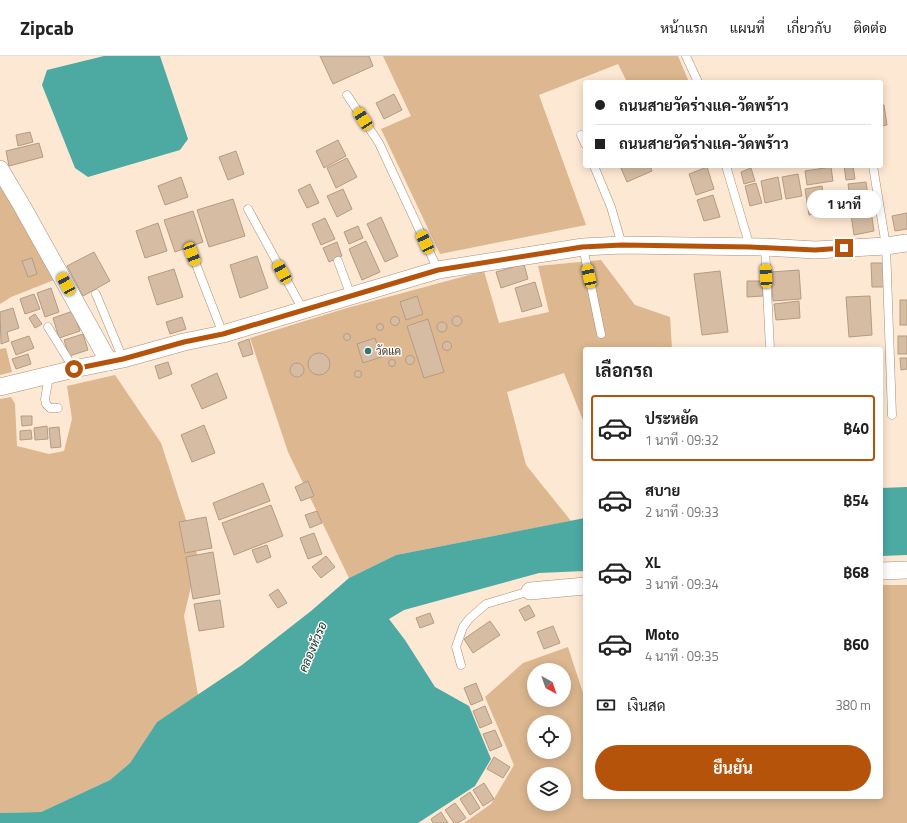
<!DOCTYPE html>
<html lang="th">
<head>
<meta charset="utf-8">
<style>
	:root { --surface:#fff; --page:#f2f2f2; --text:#222; --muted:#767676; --line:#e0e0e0; --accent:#b45309 }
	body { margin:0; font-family:"Titillium Web",Sarabun,sans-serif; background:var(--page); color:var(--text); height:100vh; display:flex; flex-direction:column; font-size:15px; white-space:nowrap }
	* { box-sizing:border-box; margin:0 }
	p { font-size:13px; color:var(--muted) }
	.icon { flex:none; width:22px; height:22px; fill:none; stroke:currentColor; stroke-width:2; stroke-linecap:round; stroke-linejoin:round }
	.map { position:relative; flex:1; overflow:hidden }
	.sheet { position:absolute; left:583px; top:291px; width:300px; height:452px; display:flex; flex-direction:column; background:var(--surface); border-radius:4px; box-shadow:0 2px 10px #0003 }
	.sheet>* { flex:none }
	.hud { position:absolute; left:583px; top:24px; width:300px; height:88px; border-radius:4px; box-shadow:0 2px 10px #0003; display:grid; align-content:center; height:88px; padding:0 12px; background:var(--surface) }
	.needle { width:26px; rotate:140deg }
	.buttons { position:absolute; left:527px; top:607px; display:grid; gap:8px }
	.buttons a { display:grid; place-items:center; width:44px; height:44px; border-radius:50%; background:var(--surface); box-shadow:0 2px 10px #0003; font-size:20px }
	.end { position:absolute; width:18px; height:18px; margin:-9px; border:5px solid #b45309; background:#fff; box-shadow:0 0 0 2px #fff }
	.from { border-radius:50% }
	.bubble { position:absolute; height:28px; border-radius:14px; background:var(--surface); box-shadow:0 2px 10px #0003; font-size:13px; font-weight:700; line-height:28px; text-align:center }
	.car { position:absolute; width:12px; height:24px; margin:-12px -6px; border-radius:5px; box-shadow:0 0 3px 1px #0007; background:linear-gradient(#f5c518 24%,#345 0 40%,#f5c518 0 76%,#345 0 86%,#f5c518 0) }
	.hud b { display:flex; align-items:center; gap:14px; height:38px; font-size:15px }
	.hud b+b { border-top:1px solid var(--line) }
	.hud i { width:10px; height:10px; background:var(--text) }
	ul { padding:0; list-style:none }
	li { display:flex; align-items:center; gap:12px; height:66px; margin:0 8px 6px; padding:0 4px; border:2px solid transparent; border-radius:4px }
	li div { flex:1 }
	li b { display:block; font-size:15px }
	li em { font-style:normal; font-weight:700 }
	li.active { border-color:var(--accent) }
	li>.icon { width:36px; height:36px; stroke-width:1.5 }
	h2 { padding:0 12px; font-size:18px; line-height:48px }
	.pay { display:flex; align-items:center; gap:10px; height:44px; padding:0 12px; font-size:15px }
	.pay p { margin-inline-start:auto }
	.primary-button { display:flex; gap:8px; margin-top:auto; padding:8px 12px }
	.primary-button a { flex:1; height:46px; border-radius:24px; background:var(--accent); color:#fff; font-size:16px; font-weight:700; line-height:46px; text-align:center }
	header { display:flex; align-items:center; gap:24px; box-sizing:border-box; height:56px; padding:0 20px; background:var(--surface); border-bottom:1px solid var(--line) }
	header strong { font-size:19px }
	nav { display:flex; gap:22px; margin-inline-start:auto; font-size:14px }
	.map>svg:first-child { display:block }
	.green { fill:#dcb78f; fill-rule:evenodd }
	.water { fill:#4caaa3 }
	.building { fill:#d5bca2; stroke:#b49c83 }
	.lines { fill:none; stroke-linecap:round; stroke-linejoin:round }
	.lane-casing { stroke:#a78f76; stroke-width:9 }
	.street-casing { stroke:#a78f76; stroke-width:18 }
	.lane { stroke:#fff; stroke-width:8 }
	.street { stroke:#fff; stroke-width:17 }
	.route { stroke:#b45309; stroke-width:5 }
	.poi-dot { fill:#2f7773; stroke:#fef8f3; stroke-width:1.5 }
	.labels { text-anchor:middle; stroke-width:3; stroke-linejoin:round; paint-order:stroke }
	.poi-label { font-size:11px; fill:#443a2f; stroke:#fef8f3; text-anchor:start }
	.water-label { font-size:12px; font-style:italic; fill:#063431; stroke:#fef8f3 }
</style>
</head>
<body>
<header>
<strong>Zipcab</strong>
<nav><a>หน้าแรก</a><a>แผนที่</a><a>เกี่ยวกับ</a><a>ติดต่อ</a></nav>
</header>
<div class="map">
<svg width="907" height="767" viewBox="0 0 907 767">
	<rect width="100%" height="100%" fill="#fde8d3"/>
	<g class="green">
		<polygon points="383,0 678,0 689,26 627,26 618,8 539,39 586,169 440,198 381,73 411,60"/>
		<polygon points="0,126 54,224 11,241 0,248"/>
		<polygon points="601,204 635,249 670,261 672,293 585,293 585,369 564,317 507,336 526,409 571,465 396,499 349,522 288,396 250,282 347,252 484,215 499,267 549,256 538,210"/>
		<polygon points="6,292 12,316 0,319 0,293"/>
		<polygon points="115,319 161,387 198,501 184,560 198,639 157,666 130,707 110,724 41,756 0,757 0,343 11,341 15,348 17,390 49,398 64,395 72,363 67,330"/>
		<path d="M881,529H907V767H464L491,748L514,709L485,641L523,607L568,591L585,643V741H881ZM534,614H564V644H534ZM534,666H564V696H534ZM534,718H564V748H534Z"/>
	</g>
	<g class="water">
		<polygon points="104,0 160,0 188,83 180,94 88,121 75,112 42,29 47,14"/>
		<polygon points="907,431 907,499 881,500 881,432"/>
		<polygon points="585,462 585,515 539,517 404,554 389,563 405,584 435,631 469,650 491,703 475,730 418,767 0,767 0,757 41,756 110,724 130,707 157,666 242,609 311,555 349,522 396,499"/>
	</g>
	<g class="building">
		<polygon points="320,0 369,0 373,10 333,28"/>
		<polygon points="394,38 402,54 384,63 376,47"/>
		<polygon points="881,49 884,49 887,69 881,70"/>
		<polygon points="30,76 33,86 18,90 16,79"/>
		<polygon points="338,84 346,100 324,112 316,95"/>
		<polygon points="39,87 43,101 9,110 6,95"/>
		<polygon points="236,95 244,118 228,124 219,101"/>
		<polygon points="347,102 357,121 336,132 327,112"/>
		<polygon points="620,110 650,110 652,115 627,126"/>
		<polygon points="844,110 853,110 855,123 846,124"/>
		<polygon points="707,111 714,133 696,139 689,118"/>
		<polygon points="831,111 833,125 807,129 805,115"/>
		<polygon points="751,112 755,125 744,128 741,116"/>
		<polygon points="798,118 802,140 786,143 782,121"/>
		<polygon points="181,121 188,141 165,149 158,130"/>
		<polygon points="778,121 782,143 765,147 761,125"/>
		<polygon points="866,126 868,139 850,142 848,128"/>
		<polygon points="756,127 762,147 750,150 745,130"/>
		<polygon points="310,128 319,147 307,152 298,134"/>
		<polygon points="822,130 826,156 809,159 805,133"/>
		<polygon points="343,133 352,153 337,161 327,140"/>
		<polygon points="713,139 720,161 704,165 697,144"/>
		<polygon points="869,142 874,175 854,179 849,146"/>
		<polygon points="233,143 245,180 209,191 197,154"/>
		<polygon points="193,155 203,186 175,196 164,164"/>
		<polygon points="907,157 907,173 895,175 892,160"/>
		<polygon points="381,161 398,200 385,206 367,168"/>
		<polygon points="325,162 335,183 321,189 312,168"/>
		<polygon points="158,167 167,195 145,202 136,175"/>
		<polygon points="358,170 363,182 349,188 344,176"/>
		<polygon points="366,185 380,216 362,224 349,193"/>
		<polygon points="337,186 342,200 329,206 323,192"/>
		<polygon points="94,196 110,225 83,240 67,210"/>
		<polygon points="257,200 268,232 240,242 230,209"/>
		<polygon points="32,202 37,218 28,221 22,205"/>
		<polygon points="871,207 883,207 884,231 872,231"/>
		<polygon points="524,208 528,223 501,232 496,216"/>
		<polygon points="174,213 183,241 157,249 148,221"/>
		<polygon points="799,214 801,243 773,245 771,216"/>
		<polygon points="720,215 728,276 702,279 694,218"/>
		<polygon points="747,225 763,225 763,240 747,241"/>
		<polygon points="535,226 542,250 522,256 515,232"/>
		<polygon points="51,232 59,256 45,261 37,237"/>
		<polygon points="34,238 40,253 25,258 20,243"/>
		<polygon points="417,240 423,258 406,264 400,246"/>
		<polygon points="870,240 872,279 849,281 846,241"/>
		<rect x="900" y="244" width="7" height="25"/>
		<polygon points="799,245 800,262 776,264 774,248"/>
		<polygon points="13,252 19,272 7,276 9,285 1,288 0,256"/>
		<polygon points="73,255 80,275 59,282 53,262"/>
		<polygon points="35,258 42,268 35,272 29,262"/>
		<circle cx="457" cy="265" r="5"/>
		<circle cx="395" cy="265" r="4.5"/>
		<polygon points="182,261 186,273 170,278 166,266"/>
		<polygon points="428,263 444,316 424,322 407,270"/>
		<circle cx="442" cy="271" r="5"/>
		<circle cx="380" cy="271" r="3.5"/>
		<circle cx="347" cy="281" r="3.5"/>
		<polygon points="83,278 88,294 69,300 64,284"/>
		<polygon points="29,280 34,292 16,299 11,286"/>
		<rect x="898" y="280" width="9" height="18"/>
		<polygon points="375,282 381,301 363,307 357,288"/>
		<polygon points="249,283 253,298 243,301 238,287"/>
		<circle cx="447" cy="290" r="4.5"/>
		<circle cx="319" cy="308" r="11"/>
		<polygon points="28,298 31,308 16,313 12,303"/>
		<circle cx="410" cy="304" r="4.5"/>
		<polygon points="900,302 907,302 907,313 901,314"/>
		<circle cx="392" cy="307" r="3.5"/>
		<polygon points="168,306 172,318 159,323 155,310"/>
		<circle cx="297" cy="314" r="7"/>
		<circle cx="358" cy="318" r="3.5"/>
		<polygon points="217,317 227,342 202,353 191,329"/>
		<polygon points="21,360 32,360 32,369 22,370"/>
		<polygon points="204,369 215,397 192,406 181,379"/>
		<polygon points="47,370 48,383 35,384 34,372"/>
		<polygon points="59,371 61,391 51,392 49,372"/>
		<polygon points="31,374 32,383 20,384 20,375"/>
		<polygon points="308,425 314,440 301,445 295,431"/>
		<polygon points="263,427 270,445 219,464 213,447"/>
		<polygon points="271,449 283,480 234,499 222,467"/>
		<polygon points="317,455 322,467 310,472 305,459"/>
		<polygon points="206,461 212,492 185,497 179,466"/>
		<polygon points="314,477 322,498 308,503 300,482"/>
		<polygon points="267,489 271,501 257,507 252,494"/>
		<polygon points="213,496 220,538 193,543 186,501"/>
		<polygon points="326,500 335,511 321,522 312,511"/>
		<polygon points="278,533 287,547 278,552 269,539"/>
		<polygon points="220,544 224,571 199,575 194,548"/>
		<polygon points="529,549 535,560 525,565 519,554"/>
		<polygon points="430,557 434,567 420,572 416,562"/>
		<polygon points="490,565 500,579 473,597 464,583"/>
		<polygon points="553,570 560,587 544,593 537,576"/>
		<polygon points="476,627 483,644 471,649 464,632"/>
		<polygon points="485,650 492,667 480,672 473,655"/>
		<polygon points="495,674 502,690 490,695 483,678"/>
		<polygon points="494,701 510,711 503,722 487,713"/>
		<polygon points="484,727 494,743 483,750 473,734"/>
		<polygon points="470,736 480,752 470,759 460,743"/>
		<polygon points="455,747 466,762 458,767 454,767 445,754"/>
		<polygon points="441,756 448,767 433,767 431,763"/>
	</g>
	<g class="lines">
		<defs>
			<g id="lane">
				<polyline points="686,0 698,26"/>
				<polyline points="347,39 379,87 438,214"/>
				<polyline points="581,79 585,88"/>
				<polyline points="594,110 611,151 622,189"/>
				<polyline points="726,110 750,191"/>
				<polyline points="873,110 886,190 892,359"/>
				<polyline points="248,153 303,254"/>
				<polyline points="583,191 601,278"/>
				<polyline points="765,191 770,293"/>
				<polyline points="192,198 223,278"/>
				<polyline points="338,205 351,240"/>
				<polyline points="96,238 123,303"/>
				<polyline points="48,271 74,313"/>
				<polyline points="49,320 45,343 46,348 50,352 58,352"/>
				<polyline points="461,609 456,591 463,571 469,563 486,548 530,535"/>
			</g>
			<g id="street">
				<polyline points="0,113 22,150 109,306"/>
				<polyline points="0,331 74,313 123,303 184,286 223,278 438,214 583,191 622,189 765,191 815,194 886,190 907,187"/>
				<polyline points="881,515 907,514"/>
				<polyline points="530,535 585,530"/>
			</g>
		</defs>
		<use href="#lane" class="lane-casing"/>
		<use href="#street" class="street-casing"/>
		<use href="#lane" class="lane"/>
		<use href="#street" class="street"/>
	</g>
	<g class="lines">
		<polyline class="route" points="74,313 123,303 184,286 223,278 438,214 582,191 622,189 750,191 815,194 844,192"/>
	</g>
	<circle class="poi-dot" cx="368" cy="295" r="4"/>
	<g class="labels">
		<g class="poi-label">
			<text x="376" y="299">วัดแค</text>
		</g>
		<g class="water-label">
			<text transform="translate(313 591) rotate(-67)" y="4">คลองหัวรอ</text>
		</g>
	</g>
</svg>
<div class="buttons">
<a><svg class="needle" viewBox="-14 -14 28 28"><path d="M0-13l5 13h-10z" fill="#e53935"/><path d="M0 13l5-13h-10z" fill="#767676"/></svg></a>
<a><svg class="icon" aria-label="locate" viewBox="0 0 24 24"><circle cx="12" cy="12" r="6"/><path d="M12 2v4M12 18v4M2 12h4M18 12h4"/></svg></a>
<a><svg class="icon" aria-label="layers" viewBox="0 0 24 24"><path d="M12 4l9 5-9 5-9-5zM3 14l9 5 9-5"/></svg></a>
</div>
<i class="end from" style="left:74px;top:313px"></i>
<i class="end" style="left:844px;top:192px"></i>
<div class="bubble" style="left:807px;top:134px;width:74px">1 นาที</div>
<i class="car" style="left:363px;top:63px;rotate:327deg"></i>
<i class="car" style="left:425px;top:186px;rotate:335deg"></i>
<i class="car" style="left:192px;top:198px;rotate:159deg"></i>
<i class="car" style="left:282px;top:216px;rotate:331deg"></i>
<i class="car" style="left:589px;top:220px;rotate:348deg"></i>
<i class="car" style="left:766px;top:220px;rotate:357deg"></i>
<i class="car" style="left:66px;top:228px;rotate:331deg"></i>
<div class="hud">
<b><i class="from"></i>ถนนสายวัดร่างแค-วัดพร้าว</b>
<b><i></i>ถนนสายวัดร่างแค-วัดพร้าว</b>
</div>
<section class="sheet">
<h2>เลือกรถ</h2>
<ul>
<li class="active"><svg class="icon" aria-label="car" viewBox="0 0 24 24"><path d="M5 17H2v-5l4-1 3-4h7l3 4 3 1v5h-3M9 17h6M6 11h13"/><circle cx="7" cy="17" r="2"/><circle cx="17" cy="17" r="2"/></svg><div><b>ประหยัด</b><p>1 นาที · 09:32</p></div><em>฿40</em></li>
<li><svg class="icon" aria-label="car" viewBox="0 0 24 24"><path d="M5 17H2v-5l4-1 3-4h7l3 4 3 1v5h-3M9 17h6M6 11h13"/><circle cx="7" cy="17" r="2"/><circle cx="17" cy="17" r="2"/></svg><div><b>สบาย</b><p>2 นาที · 09:33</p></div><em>฿54</em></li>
<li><svg class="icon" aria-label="car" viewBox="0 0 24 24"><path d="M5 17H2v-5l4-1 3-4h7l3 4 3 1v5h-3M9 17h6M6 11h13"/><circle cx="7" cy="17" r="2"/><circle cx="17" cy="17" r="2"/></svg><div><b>XL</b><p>3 นาที · 09:34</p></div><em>฿68</em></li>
<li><svg class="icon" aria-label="car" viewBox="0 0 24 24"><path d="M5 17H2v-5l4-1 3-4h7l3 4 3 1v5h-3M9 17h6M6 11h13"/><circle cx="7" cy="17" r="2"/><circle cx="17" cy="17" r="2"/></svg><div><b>Moto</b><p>4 นาที · 09:35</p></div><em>฿60</em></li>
</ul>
<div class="pay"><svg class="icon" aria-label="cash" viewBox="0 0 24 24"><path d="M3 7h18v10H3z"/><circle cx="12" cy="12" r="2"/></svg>เงินสด<p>380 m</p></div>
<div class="primary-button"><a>ยืนยัน</a></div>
</section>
</div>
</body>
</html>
